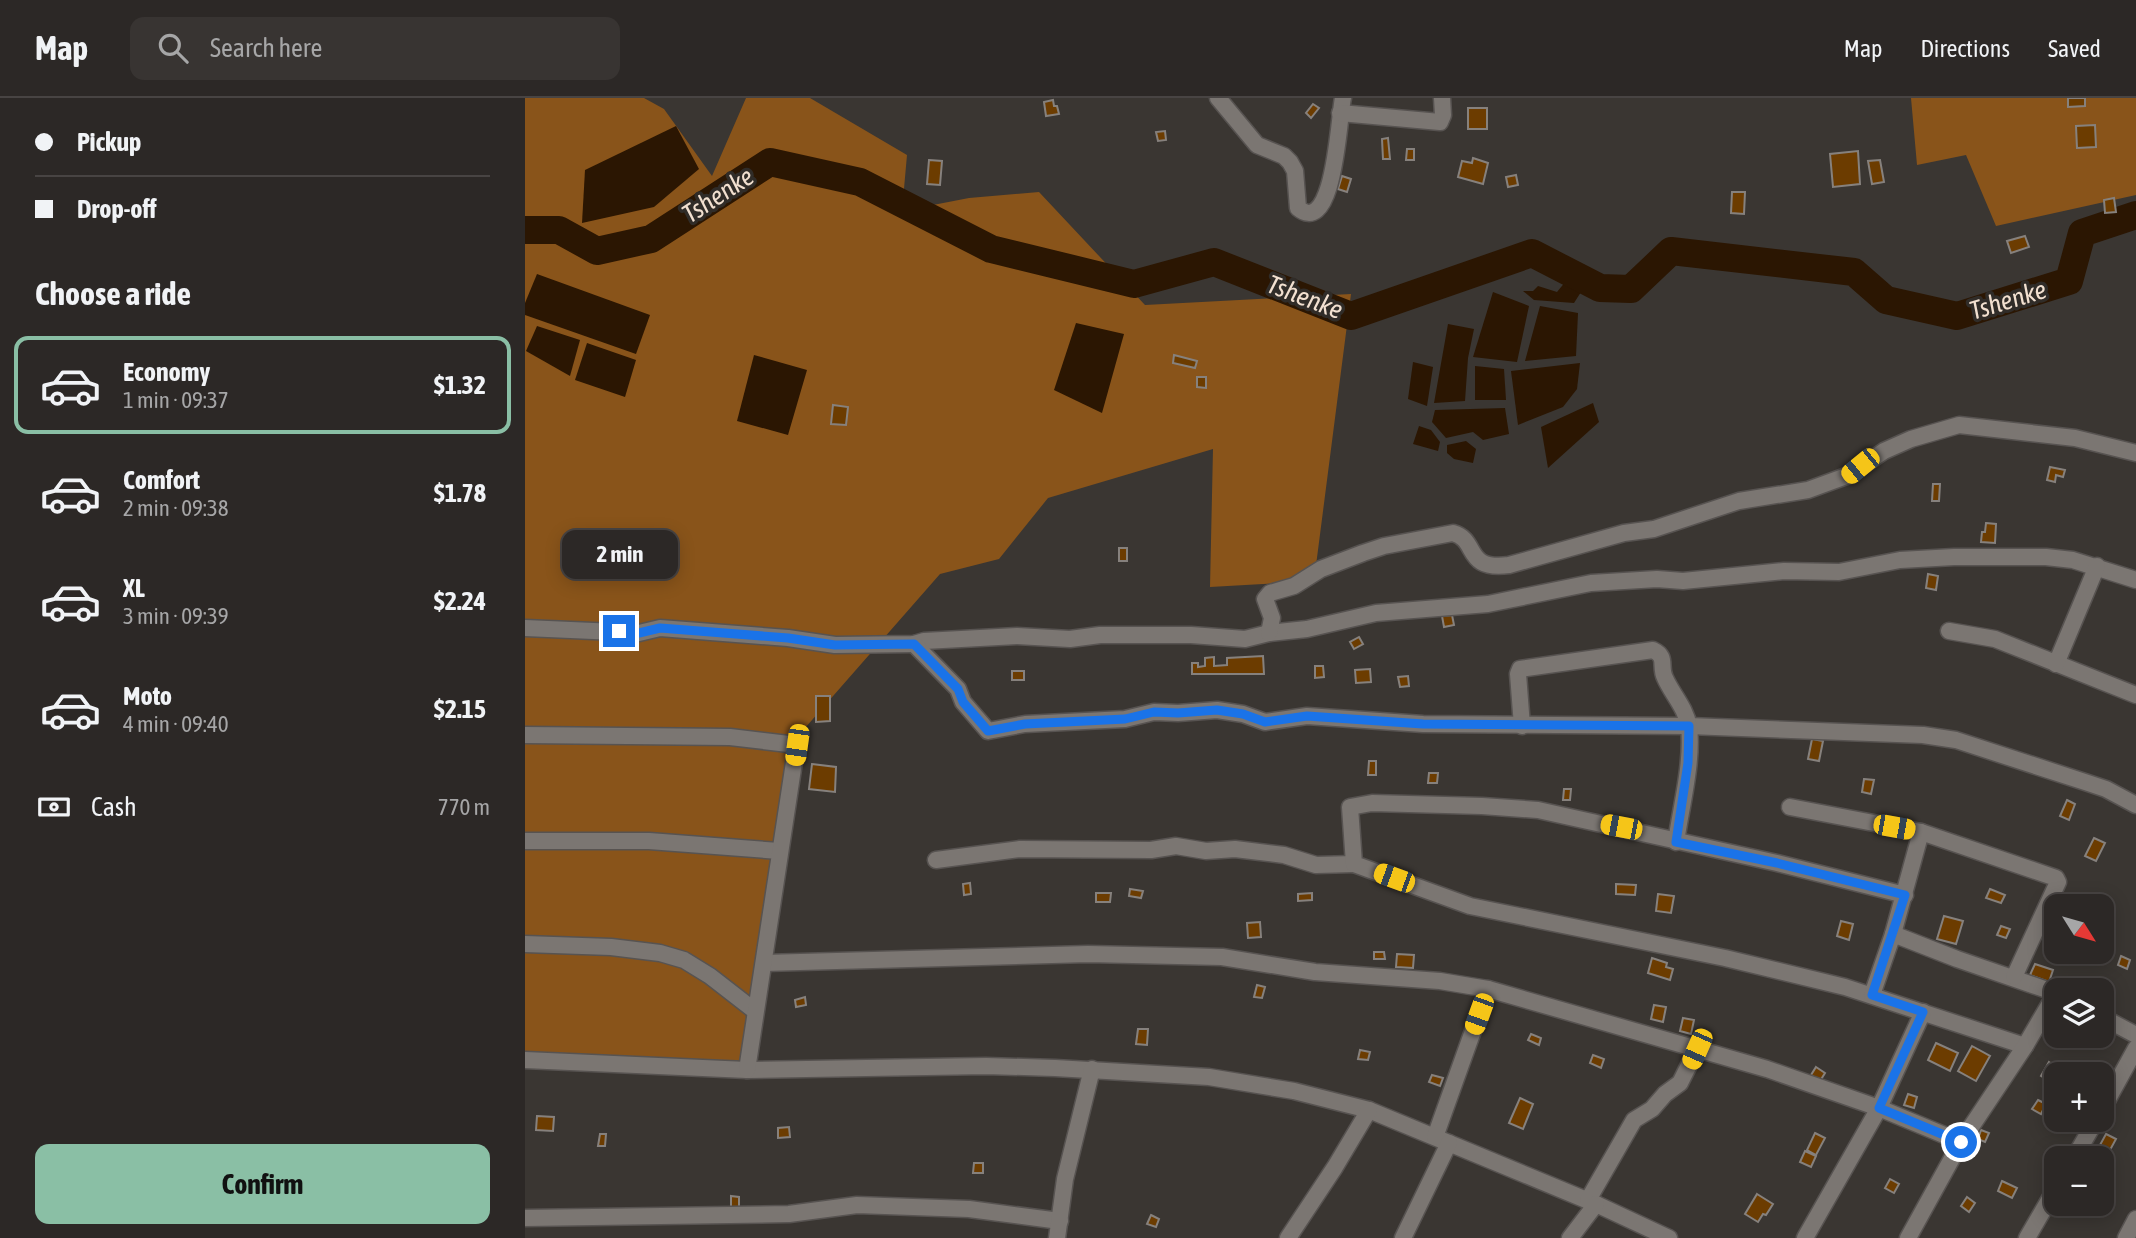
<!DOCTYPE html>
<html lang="en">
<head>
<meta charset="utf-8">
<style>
	:root { --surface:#2c2826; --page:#383432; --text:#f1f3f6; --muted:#a6a6a7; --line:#484443; --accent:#8abfa5 }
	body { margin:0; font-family:"Asap Condensed",sans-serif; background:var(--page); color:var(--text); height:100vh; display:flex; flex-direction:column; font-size:26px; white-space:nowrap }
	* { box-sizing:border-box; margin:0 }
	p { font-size:23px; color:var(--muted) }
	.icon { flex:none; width:38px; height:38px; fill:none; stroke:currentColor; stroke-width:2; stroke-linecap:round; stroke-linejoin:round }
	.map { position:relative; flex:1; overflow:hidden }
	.panel { display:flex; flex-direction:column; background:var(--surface); width:525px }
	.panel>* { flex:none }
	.banner { display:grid; align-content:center; height:154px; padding:0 35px; background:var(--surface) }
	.needle { width:46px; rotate:127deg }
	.buttons { position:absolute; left:1519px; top:796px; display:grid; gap:14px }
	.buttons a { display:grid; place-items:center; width:70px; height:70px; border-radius:14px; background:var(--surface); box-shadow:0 4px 18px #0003,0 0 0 2px var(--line); font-size:35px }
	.end { position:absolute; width:32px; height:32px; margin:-16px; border:9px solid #1a73e8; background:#fff; box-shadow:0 0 0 4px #fff }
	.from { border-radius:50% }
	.bubble { position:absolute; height:49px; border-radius:14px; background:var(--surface); box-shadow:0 4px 18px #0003,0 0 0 2px var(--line); font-size:23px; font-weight:700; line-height:49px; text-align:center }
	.car { position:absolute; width:21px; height:42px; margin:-21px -10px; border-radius:9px; box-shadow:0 0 5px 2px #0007; background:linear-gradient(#f5c518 24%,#345 0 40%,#f5c518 0 76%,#345 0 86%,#f5c518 0) }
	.banner b { display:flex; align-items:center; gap:24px; height:66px; font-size:26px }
	.banner b+b { border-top:2px solid var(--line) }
	.banner i { width:18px; height:18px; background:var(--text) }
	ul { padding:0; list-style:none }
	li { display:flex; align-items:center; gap:21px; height:98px; margin:0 14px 10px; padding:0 21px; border:4px solid transparent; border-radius:14px }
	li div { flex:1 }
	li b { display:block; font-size:26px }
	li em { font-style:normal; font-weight:700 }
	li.active { border-color:var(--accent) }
	li>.icon { width:63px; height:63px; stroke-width:1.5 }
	h2 { padding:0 35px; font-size:32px; line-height:84px }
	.pay { display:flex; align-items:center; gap:18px; height:77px; padding:0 35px; font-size:26px }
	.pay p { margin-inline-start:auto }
	.action { display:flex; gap:14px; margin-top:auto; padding:14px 35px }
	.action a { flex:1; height:80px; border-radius:14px; background:var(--accent); color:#111; font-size:28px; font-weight:700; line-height:80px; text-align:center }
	header { display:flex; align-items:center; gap:42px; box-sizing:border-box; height:98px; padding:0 35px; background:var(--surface); border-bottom:2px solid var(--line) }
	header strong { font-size:33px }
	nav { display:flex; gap:38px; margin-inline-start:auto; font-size:24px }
	.search { width:490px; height:63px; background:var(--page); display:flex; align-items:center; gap:18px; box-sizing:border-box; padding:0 24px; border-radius:14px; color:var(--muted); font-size:26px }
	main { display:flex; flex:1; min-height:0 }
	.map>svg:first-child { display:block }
	.green { fill:#89541a }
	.water { fill:#2b1602 }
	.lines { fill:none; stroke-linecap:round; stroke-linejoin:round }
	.river { stroke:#2b1602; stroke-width:28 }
	.building { fill:#6c3c00; stroke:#86817d; stroke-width:2 }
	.minor-casing { stroke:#575351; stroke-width:19 }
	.minor { stroke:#7b7672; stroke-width:16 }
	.route { stroke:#1a73e8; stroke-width:9 }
	.labels { text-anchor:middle; stroke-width:7; stroke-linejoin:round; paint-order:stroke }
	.water-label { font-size:26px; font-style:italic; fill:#f2e0d0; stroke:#302c28 }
</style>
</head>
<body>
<header>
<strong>Map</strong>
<div class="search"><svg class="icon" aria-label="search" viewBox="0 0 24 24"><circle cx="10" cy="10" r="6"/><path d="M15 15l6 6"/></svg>Search here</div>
<nav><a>Map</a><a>Directions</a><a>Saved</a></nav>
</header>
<main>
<section class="panel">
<div class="banner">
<b><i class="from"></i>Pickup</b>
<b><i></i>Drop-off</b>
</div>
<h2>Choose a ride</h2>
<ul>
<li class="active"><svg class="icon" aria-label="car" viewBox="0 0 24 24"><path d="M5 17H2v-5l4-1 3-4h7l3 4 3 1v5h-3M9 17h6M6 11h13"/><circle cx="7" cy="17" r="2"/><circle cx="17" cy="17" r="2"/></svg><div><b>Economy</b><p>1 min · 09:37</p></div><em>$1.32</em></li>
<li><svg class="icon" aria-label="car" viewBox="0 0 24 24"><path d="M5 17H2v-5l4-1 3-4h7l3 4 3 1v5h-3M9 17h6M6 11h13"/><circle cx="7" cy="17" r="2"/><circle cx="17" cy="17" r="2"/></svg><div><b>Comfort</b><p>2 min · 09:38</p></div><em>$1.78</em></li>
<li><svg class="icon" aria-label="car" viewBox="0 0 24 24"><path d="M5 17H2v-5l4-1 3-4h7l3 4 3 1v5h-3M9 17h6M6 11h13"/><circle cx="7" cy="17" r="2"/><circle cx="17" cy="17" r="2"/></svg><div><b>XL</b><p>3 min · 09:39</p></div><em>$2.24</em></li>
<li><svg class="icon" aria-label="car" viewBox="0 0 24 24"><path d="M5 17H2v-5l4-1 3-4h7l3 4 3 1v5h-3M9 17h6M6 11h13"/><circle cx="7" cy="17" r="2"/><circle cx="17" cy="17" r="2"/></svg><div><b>Moto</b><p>4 min · 09:40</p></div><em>$2.15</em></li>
</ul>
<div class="pay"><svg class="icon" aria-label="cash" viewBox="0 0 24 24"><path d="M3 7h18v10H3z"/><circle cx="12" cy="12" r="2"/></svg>Cash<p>770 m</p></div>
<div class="action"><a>Confirm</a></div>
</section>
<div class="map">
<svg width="1611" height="1140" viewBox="0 0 1611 1140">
	<rect width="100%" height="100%" fill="#3a3632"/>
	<g class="green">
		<polygon points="0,0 119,0 139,11 187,78 221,0 285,0 382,57 377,113 444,100 514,94 620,207 826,196 789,483 685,489 688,351 523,400 474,461 415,476 273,638 222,972 0,962"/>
		<polygon points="1386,0 1611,0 1611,97 1471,128 1441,57 1392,67"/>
	</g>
	<g class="water">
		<polygon points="151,28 174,71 129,109 57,125 60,72"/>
		<polygon points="12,176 125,217 111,256 0,217 0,205"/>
		<polygon points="1041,183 1056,194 1049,205 1009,202 998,193 1008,193 1013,188 1032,194"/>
		<polygon points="968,194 1004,208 992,264 948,259"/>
		<polygon points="1015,208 1053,215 1051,258 1000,263"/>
		<polygon points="551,225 599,236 577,315 529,292"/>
		<polygon points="923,226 949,231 943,260 940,303 909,305"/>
		<polygon points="12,228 55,242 45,278 1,253"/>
		<polygon points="62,245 111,262 100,299 50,282"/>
		<polygon points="229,257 282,272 263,337 212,323"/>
		<polygon points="888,264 908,269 902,308 883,301"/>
		<polygon points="1055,265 1052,291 1038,309 993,327 986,273"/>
		<polygon points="950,268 979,271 981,302 950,302"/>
		<polygon points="1068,305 1074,324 1023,370 1016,329"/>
		<polygon points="980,310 984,336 958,342 948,334 921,340 907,324 910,312"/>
		<polygon points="894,328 906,332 915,344 913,353 888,346"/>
		<polygon points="941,343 951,351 948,365 929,361 922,355 922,347"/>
	</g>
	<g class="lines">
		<polyline class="river" points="0,132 34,132 72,153 126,141 245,64 335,84 466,151 609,186 689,164 826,218 1007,155 1075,190 1106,191 1146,153 1329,174 1361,202 1432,218 1544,183 1557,135 1611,117"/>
	</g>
	<g class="building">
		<polygon points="1543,0 1560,0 1560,8 1543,9"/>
		<polygon points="528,2 529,8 532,8 534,16 521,18 519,4"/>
		<polygon points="788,6 794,10 786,20 781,15"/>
		<rect x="943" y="10" width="19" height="21"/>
		<polygon points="1570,27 1571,49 1552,50 1551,28"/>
		<polygon points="640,33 641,42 633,43 631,34"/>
		<polygon points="863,40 865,61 858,61 857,41"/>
		<polygon points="882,51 889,51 889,62 881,62"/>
		<polygon points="1333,53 1335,86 1308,89 1305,56"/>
		<polygon points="948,60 963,65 958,86 933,79 937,63 947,65"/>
		<polygon points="404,62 417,63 415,87 402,86"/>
		<polygon points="1355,62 1359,84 1347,86 1343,63"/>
		<polygon points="991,77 993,87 983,89 981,79"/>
		<polygon points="817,78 826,81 822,94 813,91"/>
		<polygon points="1207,94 1220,94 1219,116 1206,115"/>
		<polygon points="1589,100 1591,114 1580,115 1579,102"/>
		<polygon points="1500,138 1504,149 1486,155 1482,143"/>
		<polygon points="649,257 672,263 670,270 648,265"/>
		<polygon points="672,279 681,279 681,290 672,289"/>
		<polygon points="308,307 323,309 321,327 306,326"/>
		<polygon points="1525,369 1540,372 1538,379 1531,377 1530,384 1522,382"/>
		<polygon points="1408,386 1415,386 1414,403 1407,403"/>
		<polygon points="1461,425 1471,426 1470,445 1456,444 1457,434 1460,434"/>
		<rect x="594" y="450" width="8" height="13"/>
		<polygon points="1403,476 1413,478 1411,492 1401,490"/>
		<polygon points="927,517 929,527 919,529 917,518"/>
		<polygon points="834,539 838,546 829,551 825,544"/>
		<polygon points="738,558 739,576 667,576 667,565 673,565 673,569 680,568 680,560 689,559 689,568 702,567 702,560"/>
		<polygon points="790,568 798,568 799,579 790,580"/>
		<polygon points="845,571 846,584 831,585 830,572"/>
		<rect x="487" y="573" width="12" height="9"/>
		<polygon points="883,578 884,588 875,589 873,579"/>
		<polygon points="291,598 305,598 305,623 291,624"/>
		<polygon points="1287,641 1298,643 1294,663 1283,661"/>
		<polygon points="844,663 851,663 851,677 843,677"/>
		<polygon points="287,666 311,669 310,694 284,691"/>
		<polygon points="904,675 913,675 912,685 903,685"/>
		<polygon points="1339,681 1349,682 1346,696 1337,694"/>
		<polygon points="1039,691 1046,691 1045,702 1038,702"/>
		<polygon points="1542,702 1550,706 1544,722 1535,718"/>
		<polygon points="1569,740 1580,745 1571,763 1560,758"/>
		<polygon points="445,785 446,796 439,797 438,786"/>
		<polygon points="1091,786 1111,787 1110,797 1091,796"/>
		<polygon points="605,791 618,793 616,800 604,798"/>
		<polygon points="1465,791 1480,797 1476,805 1461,800"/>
		<polygon points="571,795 586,795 585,804 571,804"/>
		<polygon points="787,795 787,802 773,803 773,796"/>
		<polygon points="1133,796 1149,798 1146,815 1131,813"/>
		<polygon points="1419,818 1438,823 1431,846 1412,841"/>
		<polygon points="1316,823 1328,826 1324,842 1312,838"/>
		<polygon points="735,824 736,839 723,840 722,825"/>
		<polygon points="1476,828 1485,831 1481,840 1472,837"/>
		<polygon points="849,854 859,854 860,861 849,861"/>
		<polygon points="872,856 889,857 888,870 871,869"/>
		<polygon points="1596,858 1605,862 1602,871 1593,867"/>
		<polygon points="1127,860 1142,865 1141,869 1148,871 1145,882 1123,875"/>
		<polygon points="1510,866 1528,872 1524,884 1505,877"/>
		<polygon points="732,887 740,889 737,900 729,899"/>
		<polygon points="280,899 281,907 271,909 270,902"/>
		<polygon points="1129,907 1141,909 1138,924 1126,921"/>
		<polygon points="1158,920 1169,922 1166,936 1155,933"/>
		<polygon points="613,931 623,931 622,947 611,946"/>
		<polygon points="1006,936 1016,940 1014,947 1003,942"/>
		<polygon points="1411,945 1433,955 1425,973 1403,962"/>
		<polygon points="1447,948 1465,958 1451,983 1433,973"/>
		<polygon points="835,952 845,954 843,962 833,961"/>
		<polygon points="1068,957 1079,961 1076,970 1065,965"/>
		<polygon points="1524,964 1540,974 1539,976 1531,976 1531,987 1516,978"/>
		<polygon points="1291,969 1300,975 1295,983 1286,977"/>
		<polygon points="907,977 918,980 915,988 904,984"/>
		<polygon points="1383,996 1392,999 1389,1010 1379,1007"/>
		<polygon points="995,1000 1008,1006 998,1031 984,1025"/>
		<polygon points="1513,1002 1521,1006 1516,1016 1507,1011"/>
		<polygon points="1526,1009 1531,1012 1528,1022 1521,1018"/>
		<polygon points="12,1018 29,1019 28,1033 11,1032"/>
		<polygon points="264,1029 265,1039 253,1040 253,1030"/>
		<polygon points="1456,1032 1464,1035 1460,1044 1453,1041"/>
		<polygon points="1290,1035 1300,1040 1291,1057 1282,1052"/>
		<polygon points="75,1036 81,1036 80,1048 73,1048"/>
		<polygon points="1581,1036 1591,1041 1585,1052 1575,1047"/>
		<polygon points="1280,1053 1291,1058 1286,1069 1275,1064"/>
		<polygon points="449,1065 458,1065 458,1075 448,1075"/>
		<polygon points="1365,1081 1374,1086 1369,1095 1360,1090"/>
		<polygon points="1477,1083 1492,1090 1487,1100 1473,1093"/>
		<polygon points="1232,1096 1248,1106 1241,1117 1238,1116 1233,1124 1220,1116"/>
		<polygon points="206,1098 214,1099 214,1109 206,1109"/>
		<polygon points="1442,1099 1450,1105 1444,1114 1436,1108"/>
		<polygon points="626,1117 634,1121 631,1129 622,1126"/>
	</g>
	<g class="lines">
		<defs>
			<g id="minor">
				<path d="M693,0L732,47L759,58L765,64L770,73L773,110C810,141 814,15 818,0"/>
				<polyline points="815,15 915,24 918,17 917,0"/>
				<polyline points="0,530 114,535 135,530 263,540 310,547 389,546 399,543 492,538 545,541 575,537 666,537 720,541 744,535 782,531 851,515 963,506 1066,485 1132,481 1158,483 1259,473 1314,474 1375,462 1429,459 1521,459 1548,462 1611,482"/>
				<polyline points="1424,533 1470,541 1611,597"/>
				<path d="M744,535L747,520L740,501L745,495L769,488L796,471L838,455L859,448L928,435C954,442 938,473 984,467L1099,435L1129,431L1214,403L1283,392L1324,377L1359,353L1386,341L1434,327L1550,340L1611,355"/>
				<polyline points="389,546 433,591 438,604 463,633 500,626 600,621 629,614 653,615 692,612 718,616 740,624 782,618 898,626 1164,628 1398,637 1431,642 1560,684 1581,691 1611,707"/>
				<polyline points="1531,566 1572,468"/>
				<path d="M997,628L993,576L995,571L1128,552C1143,559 1134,568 1140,580C1147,596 1161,610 1164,629C1168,664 1156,709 1151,744"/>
				<polyline points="0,637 205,639 272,647"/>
				<polyline points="1265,709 1396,734"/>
				<polyline points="0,743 124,743 254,753"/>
				<polyline points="411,762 495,751 626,752 651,748 681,753 710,751 759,757 791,767 829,766"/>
				<polyline points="1380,797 1252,765 1013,712 957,708 847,705 825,709 829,766 945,808 1200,860 1320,889 1500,948"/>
				<polyline points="1368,836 1432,861 1531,895"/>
				<polyline points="0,846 86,849 135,855 159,862 185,878 230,913"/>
				<polyline points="239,865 563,856 697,859 790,874 915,883 963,891 1242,971 1354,1010 1436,1044"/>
				<polyline points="1347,897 1368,836 1396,734 1531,780 1533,784 1489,879"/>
				<polyline points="1577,919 1611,937"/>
				<polyline points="0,962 222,972 461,968 530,970 684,979 769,993 844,1012 1071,1106 1144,1140"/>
				<polyline points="222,972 273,638"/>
				<polyline points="1577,1012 1611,950"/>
				<polyline points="910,1039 963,891"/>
				<polyline points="1549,1060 1571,1022"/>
				<polyline points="1063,1102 1109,1022 1127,1011 1140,996 1155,985 1172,951"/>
				<polyline points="0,1120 264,1116 332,1107 444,1111 535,1123"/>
				<polyline points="532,1140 540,1081 567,971"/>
				<polyline points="763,1140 810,1069 844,1012"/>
				<polyline points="878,1140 924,1045"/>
				<polyline points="1045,1140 1071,1106"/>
				<polyline points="1280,1140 1354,1010 1398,914"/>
				<polyline points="1383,1140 1436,1044 1500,948 1531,895"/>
				<polyline points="1502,1140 1531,1090"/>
				<polyline points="1601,1140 1611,1121"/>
			</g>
		</defs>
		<use href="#minor" class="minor-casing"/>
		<use href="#minor" class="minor"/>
	</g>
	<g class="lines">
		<polyline class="route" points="94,533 114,535 135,530 263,540 310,547 389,546 433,591 438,604 463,633 500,626 600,621 629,614 653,615 692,612 718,616 740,624 782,618 898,626 1164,628 1163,665 1151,744 1252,765 1380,797 1347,897 1398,914 1354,1010 1436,1044"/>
	</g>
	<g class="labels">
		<g class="water-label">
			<text transform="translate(193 97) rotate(-33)" y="9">Tshenke</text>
			<text transform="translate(780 199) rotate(21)" y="9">Tshenke</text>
			<text transform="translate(1483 202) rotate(-17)" y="9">Tshenke</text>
		</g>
	</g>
</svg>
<div class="buttons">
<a><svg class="needle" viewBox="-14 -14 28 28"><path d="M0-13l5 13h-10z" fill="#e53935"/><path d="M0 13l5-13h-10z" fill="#a6a6a7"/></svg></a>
<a><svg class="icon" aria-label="layers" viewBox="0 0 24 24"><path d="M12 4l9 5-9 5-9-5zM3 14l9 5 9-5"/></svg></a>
<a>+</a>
<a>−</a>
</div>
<i class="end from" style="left:1436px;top:1044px"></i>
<i class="end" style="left:94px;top:533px"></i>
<div class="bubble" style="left:37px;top:432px;width:116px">2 min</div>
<i class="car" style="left:1335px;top:368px;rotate:231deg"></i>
<i class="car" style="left:272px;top:647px;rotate:188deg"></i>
<i class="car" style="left:1096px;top:729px;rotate:281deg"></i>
<i class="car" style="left:1369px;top:729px;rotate:100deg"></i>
<i class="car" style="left:869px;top:780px;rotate:290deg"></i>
<i class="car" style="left:954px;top:916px;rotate:200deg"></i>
<i class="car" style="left:1172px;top:951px;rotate:204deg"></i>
</div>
</main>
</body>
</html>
